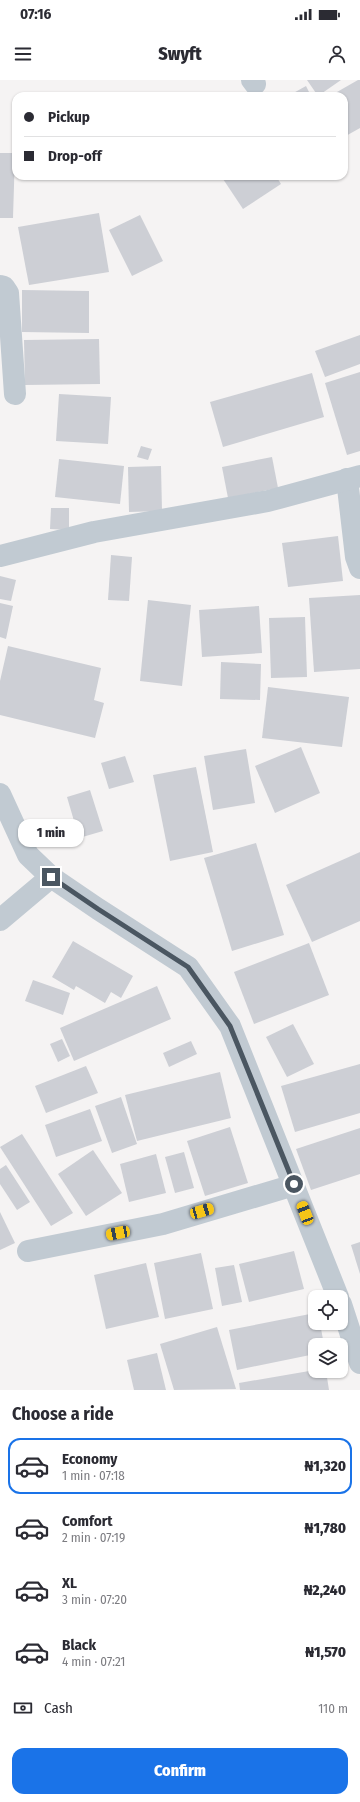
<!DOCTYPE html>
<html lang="en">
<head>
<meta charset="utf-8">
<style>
	:root { --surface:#fff; --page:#f7f7f7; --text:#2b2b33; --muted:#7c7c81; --line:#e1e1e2; --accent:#1a73e8 }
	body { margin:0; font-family:"Fira Sans Condensed",sans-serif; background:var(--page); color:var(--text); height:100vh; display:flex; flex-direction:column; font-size:15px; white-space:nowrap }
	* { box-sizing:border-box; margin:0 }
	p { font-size:13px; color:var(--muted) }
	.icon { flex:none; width:22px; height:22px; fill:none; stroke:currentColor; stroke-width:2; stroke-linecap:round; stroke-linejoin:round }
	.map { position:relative; height:1310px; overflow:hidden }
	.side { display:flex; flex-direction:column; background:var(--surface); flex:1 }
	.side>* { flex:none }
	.guide { position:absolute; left:12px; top:12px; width:336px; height:88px; border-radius:12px; box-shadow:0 1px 3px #0004; display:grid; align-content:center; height:88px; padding:0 12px; background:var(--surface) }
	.tools { position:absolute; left:308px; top:1210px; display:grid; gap:8px }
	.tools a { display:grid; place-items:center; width:40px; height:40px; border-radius:8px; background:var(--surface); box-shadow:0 1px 3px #0004; font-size:20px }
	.end { position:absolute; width:18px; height:18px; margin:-9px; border:5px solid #4a5661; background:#fff; box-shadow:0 0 0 2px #fff }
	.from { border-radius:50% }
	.bubble { position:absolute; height:28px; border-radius:12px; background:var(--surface); box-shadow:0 1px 3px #0004; font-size:13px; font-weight:800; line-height:28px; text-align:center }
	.car { position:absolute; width:12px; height:24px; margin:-12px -6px; border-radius:5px; box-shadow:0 0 3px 1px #0007; background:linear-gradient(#f5c518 24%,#345 0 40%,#f5c518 0 76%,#345 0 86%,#f5c518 0) }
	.guide b { display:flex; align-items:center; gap:14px; height:38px; font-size:15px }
	.guide b+b { border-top:1px solid var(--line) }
	.guide i { width:10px; height:10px; background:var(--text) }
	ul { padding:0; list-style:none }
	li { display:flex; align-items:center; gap:12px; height:56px; margin:0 8px 6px; padding:0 4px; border:2px solid transparent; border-radius:12px }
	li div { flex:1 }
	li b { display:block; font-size:15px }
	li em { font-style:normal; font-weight:800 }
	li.selected { border-color:var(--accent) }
	li>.icon { width:36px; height:36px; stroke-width:1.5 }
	h2 { padding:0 12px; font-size:18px; line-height:48px }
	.pay { display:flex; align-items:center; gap:10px; height:44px; padding:0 12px; font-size:15px }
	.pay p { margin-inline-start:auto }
	.primary-button { display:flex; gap:8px; margin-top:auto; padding:8px 12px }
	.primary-button a { flex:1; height:46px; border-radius:12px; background:var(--accent); color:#fff; font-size:16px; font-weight:800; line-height:46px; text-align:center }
	.status { display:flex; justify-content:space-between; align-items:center; height:28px; padding:0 20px; background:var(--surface); direction:ltr }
	.status svg { height:11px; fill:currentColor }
	header { display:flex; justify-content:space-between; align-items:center; height:52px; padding:0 12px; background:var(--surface); font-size:18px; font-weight:800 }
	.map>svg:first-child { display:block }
	.building { fill:#cdcfd5 }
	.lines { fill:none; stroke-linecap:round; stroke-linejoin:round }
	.street { stroke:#c1cad2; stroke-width:22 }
	.route { stroke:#4a5661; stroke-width:5 }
</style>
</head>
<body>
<div class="status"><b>07:16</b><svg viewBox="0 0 49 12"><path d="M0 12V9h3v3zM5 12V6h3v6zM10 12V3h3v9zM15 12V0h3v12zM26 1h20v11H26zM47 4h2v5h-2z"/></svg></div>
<header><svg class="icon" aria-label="menu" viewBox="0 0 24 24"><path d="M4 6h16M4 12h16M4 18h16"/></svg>Swyft<svg class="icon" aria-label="person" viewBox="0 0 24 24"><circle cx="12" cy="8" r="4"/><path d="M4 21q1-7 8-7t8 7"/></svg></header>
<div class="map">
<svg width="360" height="1310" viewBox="0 0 360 1310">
	<rect width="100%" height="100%" fill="#f5f3f3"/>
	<g class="building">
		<polygon points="307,0 341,0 318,16"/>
		<polygon points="358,0 360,0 360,48 344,57 344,16 330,16"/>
		<polygon points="306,6 311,16 288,16"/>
		<polygon points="0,73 15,73 13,138 0,138"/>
		<polygon points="221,96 276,96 281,104 243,129"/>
		<polygon points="99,133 109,192 29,205 18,147"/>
		<polygon points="140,135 163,181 132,196 109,150"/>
		<polygon points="22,210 89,211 89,253 22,252"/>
		<polygon points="360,255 360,284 325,297 315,271"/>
		<polygon points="99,259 100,304 25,305 24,260"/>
		<polygon points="360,292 360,371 347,375 325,303"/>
		<polygon points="312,293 324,337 223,367 210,322"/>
		<polygon points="59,314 111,317 108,364 56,361"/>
		<polygon points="141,366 152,369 148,380 137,377"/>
		<polygon points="272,377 278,408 228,418 222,387"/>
		<polygon points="59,379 124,386 120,424 55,417"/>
		<polygon points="161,386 162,431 129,432 128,387"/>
		<polygon points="51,428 69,428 69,450 50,449"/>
		<polygon points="338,456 343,501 288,507 282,463"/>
		<polygon points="111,475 132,477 129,521 108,520"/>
		<polygon points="0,496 16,500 11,521 0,519"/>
		<polygon points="360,515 360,589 314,592 309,518"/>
		<polygon points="148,520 191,525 182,606 140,601"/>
		<polygon points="0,523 13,526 6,559 0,557"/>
		<polygon points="259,526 262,573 202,577 199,530"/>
		<polygon points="305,537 307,597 271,598 269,538"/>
		<polygon points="8,566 101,588 94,620 104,623 95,658 0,635 0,601"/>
		<polygon points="221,582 261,584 260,620 220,619"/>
		<polygon points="268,607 349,617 342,667 262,658"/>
		<polygon points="301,667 320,713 275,733 255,686"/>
		<polygon points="246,669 255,723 213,730 204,676"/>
		<polygon points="125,676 134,702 109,709 101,683"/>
		<polygon points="196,687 213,772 170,781 153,695"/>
		<polygon points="90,710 103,751 79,758 67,717"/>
		<polygon points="256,763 284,855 232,871 204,778"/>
		<polygon points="360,772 360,841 312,862 286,805"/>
		<polygon points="73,861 133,896 121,918 111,912 105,923 76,906 74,910 52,897"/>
		<polygon points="309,863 329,915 254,944 234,892"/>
		<polygon points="33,900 70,913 63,935 25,921"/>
		<polygon points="157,906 171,939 74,981 60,948"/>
		<polygon points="293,944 314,984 287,997 266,957"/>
		<polygon points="62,959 70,976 58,982 50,964"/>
		<polygon points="191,961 197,974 169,987 163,973"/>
		<polygon points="360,984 360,1033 295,1052 281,1006"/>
		<polygon points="86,986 98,1013 46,1033 35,1006"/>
		<polygon points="220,992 231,1038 137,1061 125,1015"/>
		<polygon points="121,1017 137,1064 112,1073 95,1026"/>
		<polygon points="90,1029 102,1061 56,1077 45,1045"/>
		<polygon points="230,1047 248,1103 205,1116 187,1061"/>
		<polygon points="360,1048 360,1094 311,1110 296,1069"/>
		<polygon points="22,1054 73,1133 51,1146 0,1067"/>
		<polygon points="93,1070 122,1113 86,1136 58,1094"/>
		<polygon points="184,1072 194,1108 175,1113 165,1077"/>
		<polygon points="156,1074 166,1113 129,1122 120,1084"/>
		<polygon points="6,1085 30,1122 17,1130 0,1104 0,1089"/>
		<polygon points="0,1132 15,1163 0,1170"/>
		<polygon points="360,1162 360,1194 351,1165"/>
		<polygon points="294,1171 304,1209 249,1222 239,1184"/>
		<polygon points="201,1173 213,1229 165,1239 154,1183"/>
		<polygon points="146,1183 159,1237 106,1249 94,1195"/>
		<polygon points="234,1185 242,1222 222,1226 215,1188"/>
		<polygon points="315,1233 315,1243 320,1243 324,1265 315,1265 315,1274 237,1290 229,1250"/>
		<polygon points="217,1247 236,1309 174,1310 160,1264"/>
		<polygon points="157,1273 166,1310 134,1310 127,1280"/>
		<polygon points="315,1290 315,1291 326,1291 329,1310 240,1310 239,1303"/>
	</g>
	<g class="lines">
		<g class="street">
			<polyline points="252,0 255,4"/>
			<polyline points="0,206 4,207 8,213 15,314"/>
			<polyline points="347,399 356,477 360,488"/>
			<polyline points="0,476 94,452 268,421 360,396"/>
			<polyline points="0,714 28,775 51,797 98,829 188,887 230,946 338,1217"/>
			<polyline points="0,840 51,797"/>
			<polyline points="28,1171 163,1144 294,1105"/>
			<polyline points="341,1224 360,1283"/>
		</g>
	</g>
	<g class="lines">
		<polyline class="route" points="51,797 98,829 188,887 230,946 294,1104"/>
	</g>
</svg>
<div class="tools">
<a><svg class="icon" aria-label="locate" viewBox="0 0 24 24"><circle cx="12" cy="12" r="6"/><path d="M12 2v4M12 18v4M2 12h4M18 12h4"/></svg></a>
<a><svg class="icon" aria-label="layers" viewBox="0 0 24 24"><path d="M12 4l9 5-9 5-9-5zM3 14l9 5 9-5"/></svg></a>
</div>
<i class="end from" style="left:294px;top:1104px"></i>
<i class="end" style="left:51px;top:797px"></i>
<div class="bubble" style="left:18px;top:739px;width:66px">1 min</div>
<i class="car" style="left:202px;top:1131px;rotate:74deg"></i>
<i class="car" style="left:305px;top:1133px;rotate:339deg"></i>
<i class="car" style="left:118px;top:1153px;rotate:259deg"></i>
<div class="guide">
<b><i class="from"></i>Pickup</b>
<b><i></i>Drop-off</b>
</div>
</div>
<section class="side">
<h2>Choose a ride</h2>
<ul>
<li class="selected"><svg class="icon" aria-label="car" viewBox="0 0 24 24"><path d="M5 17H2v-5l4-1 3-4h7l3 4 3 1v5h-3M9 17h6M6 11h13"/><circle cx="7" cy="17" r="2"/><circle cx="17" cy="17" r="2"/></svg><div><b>Economy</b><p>1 min · 07:18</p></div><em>₦1,320</em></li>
<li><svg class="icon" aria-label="car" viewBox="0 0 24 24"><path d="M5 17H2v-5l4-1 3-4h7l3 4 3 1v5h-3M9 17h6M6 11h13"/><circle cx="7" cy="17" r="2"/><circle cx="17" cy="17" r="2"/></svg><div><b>Comfort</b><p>2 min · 07:19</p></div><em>₦1,780</em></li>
<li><svg class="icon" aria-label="car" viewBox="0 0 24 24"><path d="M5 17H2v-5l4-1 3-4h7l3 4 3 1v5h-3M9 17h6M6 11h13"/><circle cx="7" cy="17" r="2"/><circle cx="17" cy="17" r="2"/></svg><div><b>XL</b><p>3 min · 07:20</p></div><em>₦2,240</em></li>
<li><svg class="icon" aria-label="car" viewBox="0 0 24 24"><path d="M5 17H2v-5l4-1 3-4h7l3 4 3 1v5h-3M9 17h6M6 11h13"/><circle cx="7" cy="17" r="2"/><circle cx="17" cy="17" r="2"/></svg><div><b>Black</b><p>4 min · 07:21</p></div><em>₦1,570</em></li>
</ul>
<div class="pay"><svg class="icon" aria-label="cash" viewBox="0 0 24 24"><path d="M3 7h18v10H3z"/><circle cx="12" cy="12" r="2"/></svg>Cash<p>110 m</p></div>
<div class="primary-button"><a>Confirm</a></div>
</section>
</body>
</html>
